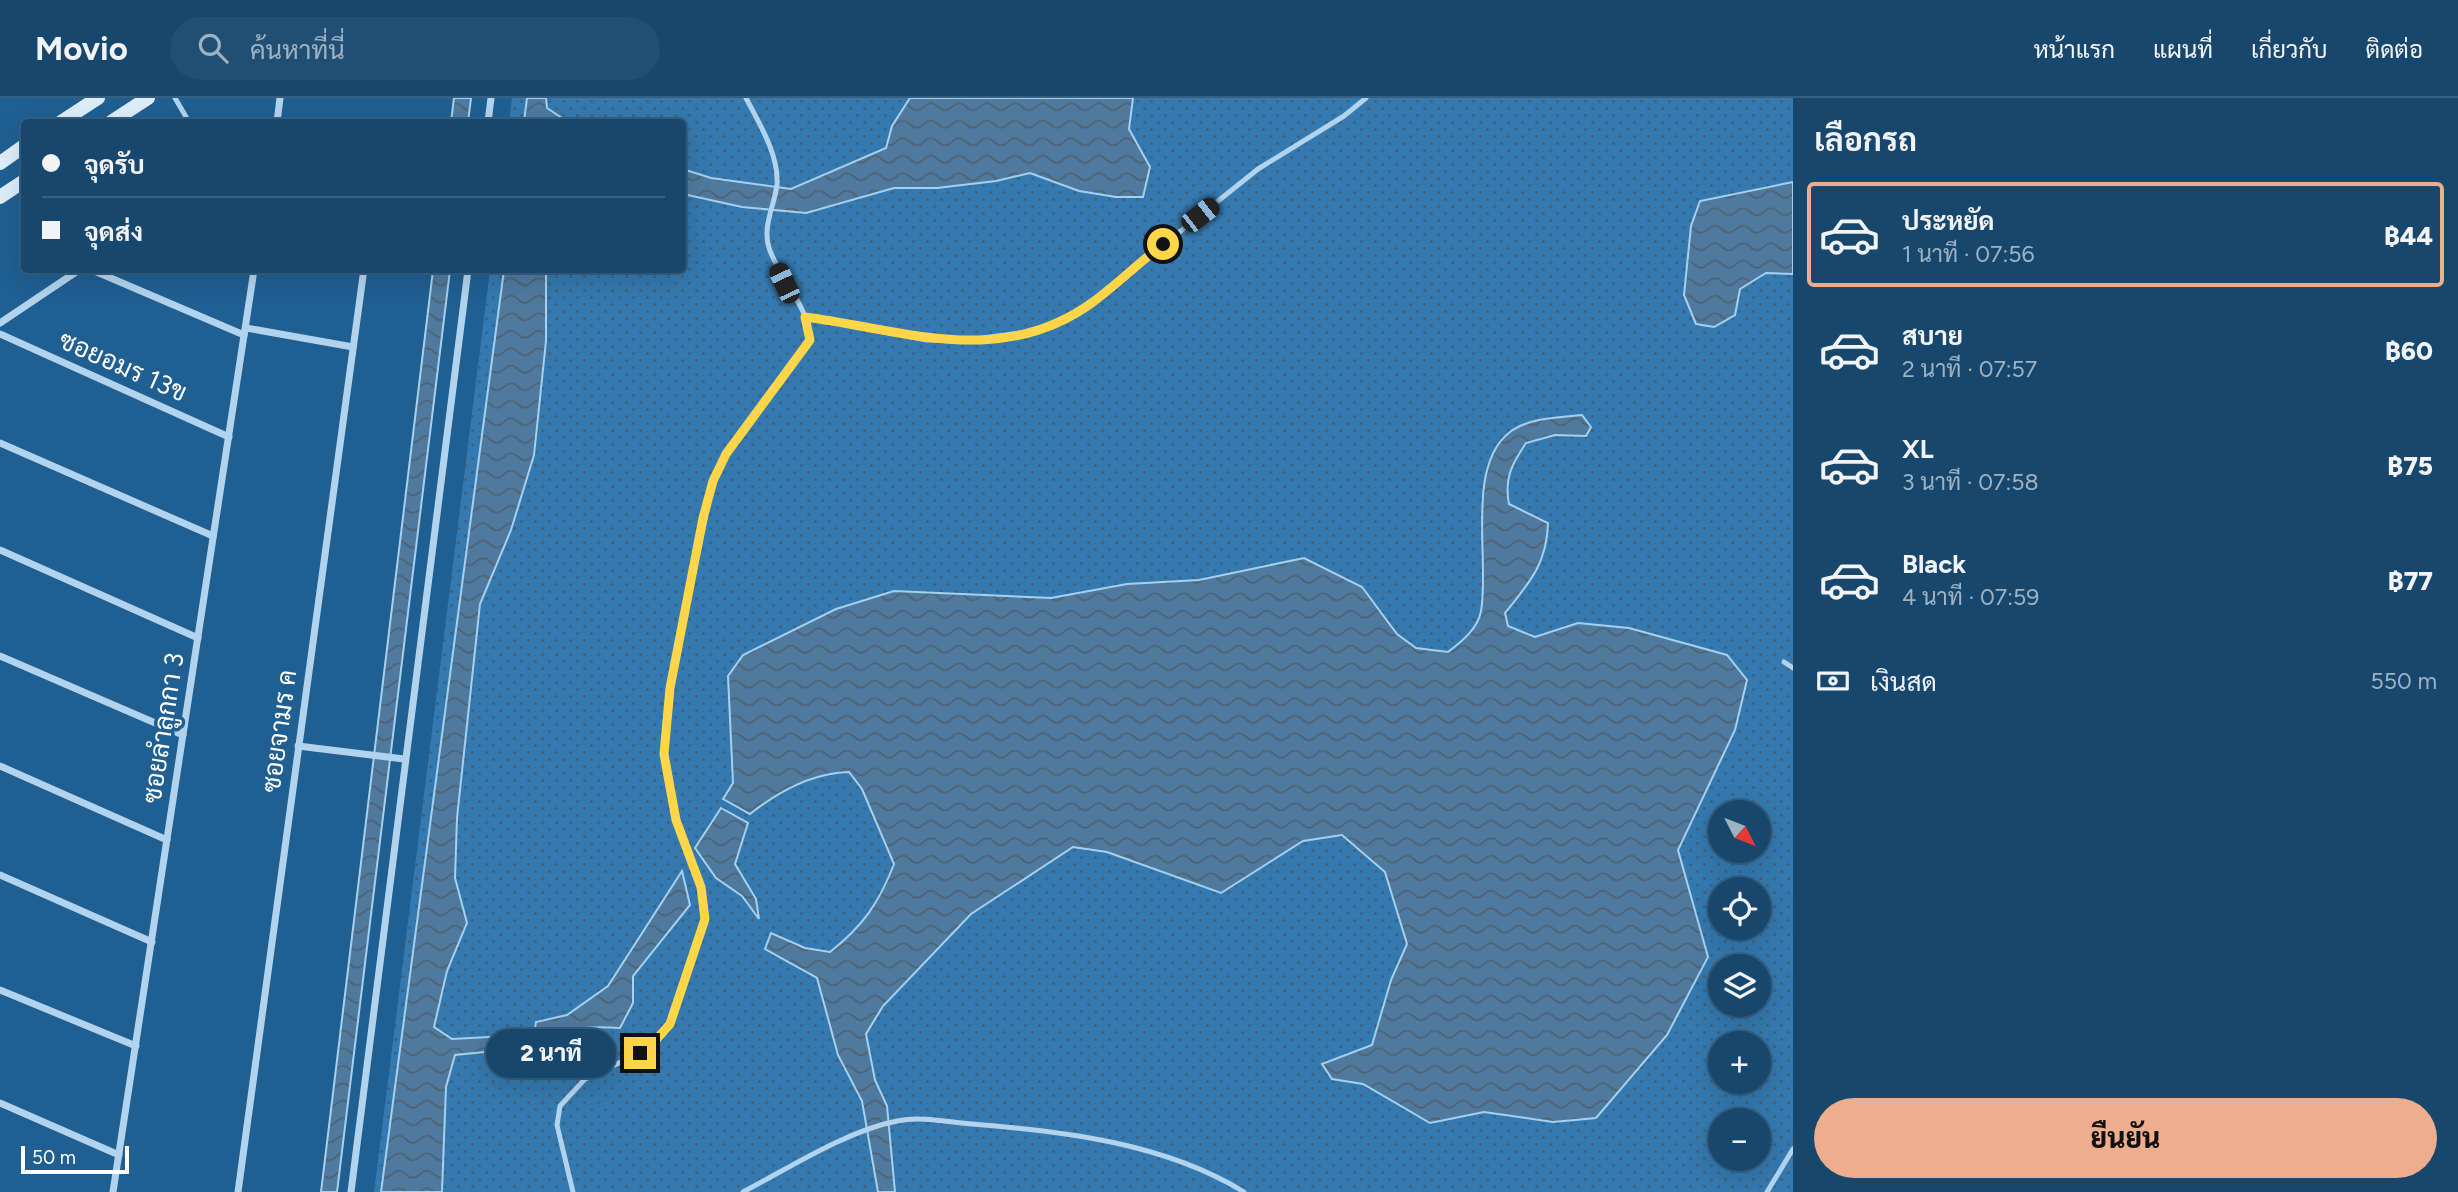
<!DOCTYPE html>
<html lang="th">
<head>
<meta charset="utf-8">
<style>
	:root { --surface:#18476e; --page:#214e73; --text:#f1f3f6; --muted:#9fb2c2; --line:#365f81; --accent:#eead8d }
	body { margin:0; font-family:Figtree,Sarabun,sans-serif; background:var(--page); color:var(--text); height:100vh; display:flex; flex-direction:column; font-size:26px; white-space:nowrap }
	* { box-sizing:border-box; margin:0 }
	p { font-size:23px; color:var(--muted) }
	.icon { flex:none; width:38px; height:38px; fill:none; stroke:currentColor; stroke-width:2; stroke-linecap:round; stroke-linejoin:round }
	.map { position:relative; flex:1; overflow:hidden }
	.panel { display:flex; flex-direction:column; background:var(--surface); width:665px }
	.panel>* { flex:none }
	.guide { position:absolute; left:21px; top:21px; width:665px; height:154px; border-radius:7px; box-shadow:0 7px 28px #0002,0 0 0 2px var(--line); display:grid; align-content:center; height:154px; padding:0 21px; background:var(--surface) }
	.needle { width:46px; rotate:132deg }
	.buttons { position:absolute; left:1708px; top:702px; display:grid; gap:14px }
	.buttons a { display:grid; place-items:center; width:63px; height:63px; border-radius:50%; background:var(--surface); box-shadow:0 7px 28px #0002,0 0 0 2px var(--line); font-size:35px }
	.scale { position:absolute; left:21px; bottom:18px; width:108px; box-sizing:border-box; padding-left:7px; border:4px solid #fff; border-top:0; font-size:19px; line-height:24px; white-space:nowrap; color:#fff; -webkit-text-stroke:5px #205f92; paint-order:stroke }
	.end { position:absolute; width:32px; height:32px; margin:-16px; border:9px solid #ffd54a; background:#111; box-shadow:0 0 0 4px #111 }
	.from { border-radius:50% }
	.bubble { position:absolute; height:49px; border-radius:24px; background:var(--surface); box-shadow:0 7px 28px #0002,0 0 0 2px var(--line); font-size:23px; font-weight:800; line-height:49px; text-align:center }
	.car { position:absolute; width:21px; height:42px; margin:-21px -10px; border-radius:9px; box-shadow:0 0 5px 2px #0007; background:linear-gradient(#222 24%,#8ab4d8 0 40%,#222 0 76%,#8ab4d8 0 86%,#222 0) }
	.guide b { display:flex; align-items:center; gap:24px; height:66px; font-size:26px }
	.guide b+b { border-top:2px solid var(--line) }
	.guide i { width:18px; height:18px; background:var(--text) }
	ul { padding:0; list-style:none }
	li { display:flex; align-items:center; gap:21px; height:105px; margin:0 14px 10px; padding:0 7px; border:4px solid transparent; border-radius:7px }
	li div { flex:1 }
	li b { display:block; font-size:26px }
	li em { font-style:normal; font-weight:800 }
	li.active { border-color:var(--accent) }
	li>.icon { width:63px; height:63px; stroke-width:1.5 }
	h2 { padding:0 21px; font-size:32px; line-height:84px }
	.pay { display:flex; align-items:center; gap:18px; height:77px; padding:0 21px; font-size:26px }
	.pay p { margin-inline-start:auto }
	.cta { display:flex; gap:14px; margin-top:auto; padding:14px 21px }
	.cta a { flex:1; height:80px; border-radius:42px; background:var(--accent); color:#111; font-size:28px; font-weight:800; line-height:80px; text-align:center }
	header { display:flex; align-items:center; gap:42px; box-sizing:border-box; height:98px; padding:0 35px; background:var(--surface); border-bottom:2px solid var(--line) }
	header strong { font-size:33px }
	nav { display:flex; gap:38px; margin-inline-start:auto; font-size:24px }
	.search { width:490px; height:63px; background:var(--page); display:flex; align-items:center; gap:18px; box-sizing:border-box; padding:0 24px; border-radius:38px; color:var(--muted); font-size:26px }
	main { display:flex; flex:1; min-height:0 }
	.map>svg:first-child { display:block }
	.grass { fill:url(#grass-dots); fill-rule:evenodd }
	.water { fill:url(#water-waves); stroke:#a6d0ef; stroke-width:2 }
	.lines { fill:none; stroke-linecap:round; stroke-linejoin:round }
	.lane { stroke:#b2d3ed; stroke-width:5 }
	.street { stroke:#b2d3ed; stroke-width:7 }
	.secondary { stroke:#deedfa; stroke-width:14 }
	.route { stroke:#ffd54a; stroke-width:9 }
	.labels { text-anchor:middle; stroke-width:7; stroke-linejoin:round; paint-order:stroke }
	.street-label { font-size:26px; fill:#fff; stroke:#205f92 }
</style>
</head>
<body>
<header>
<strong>Movio</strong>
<div class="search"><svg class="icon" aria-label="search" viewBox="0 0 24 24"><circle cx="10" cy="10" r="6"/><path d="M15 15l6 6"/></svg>ค้นหาที่นี่</div>
<nav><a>หน้าแรก</a><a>แผนที่</a><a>เกี่ยวกับ</a><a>ติดต่อ</a></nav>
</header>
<main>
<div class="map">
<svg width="1793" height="1094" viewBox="0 0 1793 1094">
	<defs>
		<pattern id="grass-dots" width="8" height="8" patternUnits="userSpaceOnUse" patternTransform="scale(1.75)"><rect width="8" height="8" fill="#3479af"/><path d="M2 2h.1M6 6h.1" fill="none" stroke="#40627e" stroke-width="1.8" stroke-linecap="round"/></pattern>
		<pattern id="water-waves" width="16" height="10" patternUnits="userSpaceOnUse" patternTransform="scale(1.75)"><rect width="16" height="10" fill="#4f7a9e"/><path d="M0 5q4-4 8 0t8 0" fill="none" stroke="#4e6375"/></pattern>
	</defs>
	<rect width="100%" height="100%" fill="#205f92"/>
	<path class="grass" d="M512,0H1793V1094H374L490,172H682V24H509ZM1720,714H1759V752H1720ZM1720,791H1759V830H1720ZM1720,868H1759V906H1720ZM1720,945H1759V984H1720ZM1720,1022H1759V1060H1720Z"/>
	<g class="water">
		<polygon points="454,0 471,0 468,24 451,24"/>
		<polygon points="527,0 546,0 547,10 568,24 524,24"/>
		<polygon points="910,0 1133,0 1129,31 1150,69 1143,99 1116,99 1079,93 1030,75 996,83 937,90 894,90 806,115 742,109 683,96 683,71 711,80 791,91 886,50 892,28"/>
		<polygon points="1793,84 1793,176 1766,175 1740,191 1735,217 1714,229 1696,226 1684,197 1691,128 1700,103"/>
		<polygon points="433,172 450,172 337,1094 321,1094"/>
		<polygon points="504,172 546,172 546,243 534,357 511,432 480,506 457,720 455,780 467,825 447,873 434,929 452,941 508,938 517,933 515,951 455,957 446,989 442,1094 381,1094"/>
		<path d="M1582,317L1591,329L1586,338L1555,337L1526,345C1512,366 1504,380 1509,406L1548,425C1547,466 1529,485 1505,515L1508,528L1535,539L1578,525L1629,530L1727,557L1747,582L1735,632L1678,752L1708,859L1667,937L1596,1020L1553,1024L1484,1014L1430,1025L1363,986L1332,981L1322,966L1372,947L1391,882L1407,846L1385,774L1342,737L1303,743L1221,795L1107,754L1073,749L971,816L883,908L866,936L875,982L887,1008L895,1094H878L862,1003L838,957L817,880L765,851L771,835L805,850L830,854C863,828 879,805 894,766L862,691L849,674C812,675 779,693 750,716L723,701L733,685L728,578L743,557L836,511L894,493L1051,500L1127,486L1199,482L1304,460L1362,489L1397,536L1416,550L1448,554C1461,544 1478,531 1481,513C1490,464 1465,368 1510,334C1528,320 1560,319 1582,317Z"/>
		<polygon points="721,710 748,725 735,766 756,801 759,821 742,798 716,780 695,750"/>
		<path d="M682,773L690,807L633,878V905L620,930C579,927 568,931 532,950L536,924L567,917L608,888Z"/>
	</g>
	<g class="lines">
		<g class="lane">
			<polyline points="175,0 189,24"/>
			<polyline points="805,219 927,242 960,243 1028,234 1059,224 1092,204 1258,71 1344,18 1366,0"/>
			<polyline points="1784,564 1793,570"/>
			<path d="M573,1094L557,1027L560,1008L585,981L640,955L655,943L670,926L705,821L701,789L676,722L664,656L670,590L713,383L726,356L810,242C810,210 779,180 769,150C762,128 775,107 777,86C779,57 759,25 746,0"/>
			<path d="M743,1094C789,1070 846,1033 897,1023C921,1018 948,1024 972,1026C1062,1033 1165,1045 1244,1094"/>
			<polyline points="1767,1094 1793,1051"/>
		</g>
		<g class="street">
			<polyline points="277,24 280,0"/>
			<polyline points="488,24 491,0"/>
			<polyline points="92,172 244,237"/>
			<polyline points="0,225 79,172"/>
			<polyline points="246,230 353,249"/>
			<polyline points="0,236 229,339"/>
			<polyline points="0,345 213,438"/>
			<polyline points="0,452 198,540"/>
			<polyline points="0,558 183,637"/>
			<polyline points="298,648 404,661"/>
			<polyline points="0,668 167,742"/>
			<polyline points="0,777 152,844"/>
			<polyline points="0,892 136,948"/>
			<polyline points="0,1005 119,1057"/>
			<polyline points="113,1094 254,172"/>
			<polyline points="238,1094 363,178"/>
			<polyline points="351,1094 468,172"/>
		</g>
		<g class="secondary">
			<polyline points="61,24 98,0"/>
			<polyline points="111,24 148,0"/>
			<polyline points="0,65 24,48"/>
			<polyline points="0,99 24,83"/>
		</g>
	</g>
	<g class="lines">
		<path class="route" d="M640,955L655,943L670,926L705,821L701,789L676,722L664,656L670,590L703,420L713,383L726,356L810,242L805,219C905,232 1001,271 1093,204C1117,186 1139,165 1163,146"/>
	</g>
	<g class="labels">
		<g class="street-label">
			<text transform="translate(123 268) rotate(24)" y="9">ซอยอมร 13ข</text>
			<text transform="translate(163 630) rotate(-81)" y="9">ซอยลำลูกกา 3</text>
			<text transform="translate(279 633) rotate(-82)" y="9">ซอยจามร ค</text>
		</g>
	</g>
</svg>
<div class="buttons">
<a><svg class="needle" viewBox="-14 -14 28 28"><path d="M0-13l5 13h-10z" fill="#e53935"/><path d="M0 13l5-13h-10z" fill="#9fb2c2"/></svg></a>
<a><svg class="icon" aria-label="locate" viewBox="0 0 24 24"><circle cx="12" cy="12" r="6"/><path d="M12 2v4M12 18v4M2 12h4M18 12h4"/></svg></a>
<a><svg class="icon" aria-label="layers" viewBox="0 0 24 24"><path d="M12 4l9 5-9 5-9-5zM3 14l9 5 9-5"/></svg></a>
<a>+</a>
<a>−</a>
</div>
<div class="scale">50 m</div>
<i class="end from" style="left:1163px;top:146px"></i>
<i class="end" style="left:640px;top:955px"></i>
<div class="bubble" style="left:486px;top:931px;width:130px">2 นาที</div>
<i class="car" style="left:1200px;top:117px;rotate:52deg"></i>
<i class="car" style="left:784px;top:185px;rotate:335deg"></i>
<div class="guide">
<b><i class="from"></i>จุดรับ</b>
<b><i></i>จุดส่ง</b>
</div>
</div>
<section class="panel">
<h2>เลือกรถ</h2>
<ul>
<li class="active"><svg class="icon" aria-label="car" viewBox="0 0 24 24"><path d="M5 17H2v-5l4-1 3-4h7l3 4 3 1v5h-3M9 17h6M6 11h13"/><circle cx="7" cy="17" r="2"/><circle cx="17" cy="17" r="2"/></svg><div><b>ประหยัด</b><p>1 นาที · 07:56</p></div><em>฿44</em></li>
<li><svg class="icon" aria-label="car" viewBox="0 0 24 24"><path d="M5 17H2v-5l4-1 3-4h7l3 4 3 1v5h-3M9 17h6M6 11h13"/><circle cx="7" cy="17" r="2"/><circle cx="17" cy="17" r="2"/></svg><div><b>สบาย</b><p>2 นาที · 07:57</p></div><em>฿60</em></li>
<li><svg class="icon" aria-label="car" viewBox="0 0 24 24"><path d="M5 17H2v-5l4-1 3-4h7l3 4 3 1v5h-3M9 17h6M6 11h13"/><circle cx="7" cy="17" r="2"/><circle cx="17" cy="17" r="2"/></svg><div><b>XL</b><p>3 นาที · 07:58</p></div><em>฿75</em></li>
<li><svg class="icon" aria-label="car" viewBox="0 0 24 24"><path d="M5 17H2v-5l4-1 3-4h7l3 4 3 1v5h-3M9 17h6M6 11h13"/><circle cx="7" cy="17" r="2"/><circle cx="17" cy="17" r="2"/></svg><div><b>Black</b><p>4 นาที · 07:59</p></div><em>฿77</em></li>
</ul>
<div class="pay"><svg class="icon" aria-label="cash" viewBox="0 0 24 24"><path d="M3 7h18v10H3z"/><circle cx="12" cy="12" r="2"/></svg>เงินสด<p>550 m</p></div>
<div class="cta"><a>ยืนยัน</a></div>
</section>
</main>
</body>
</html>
